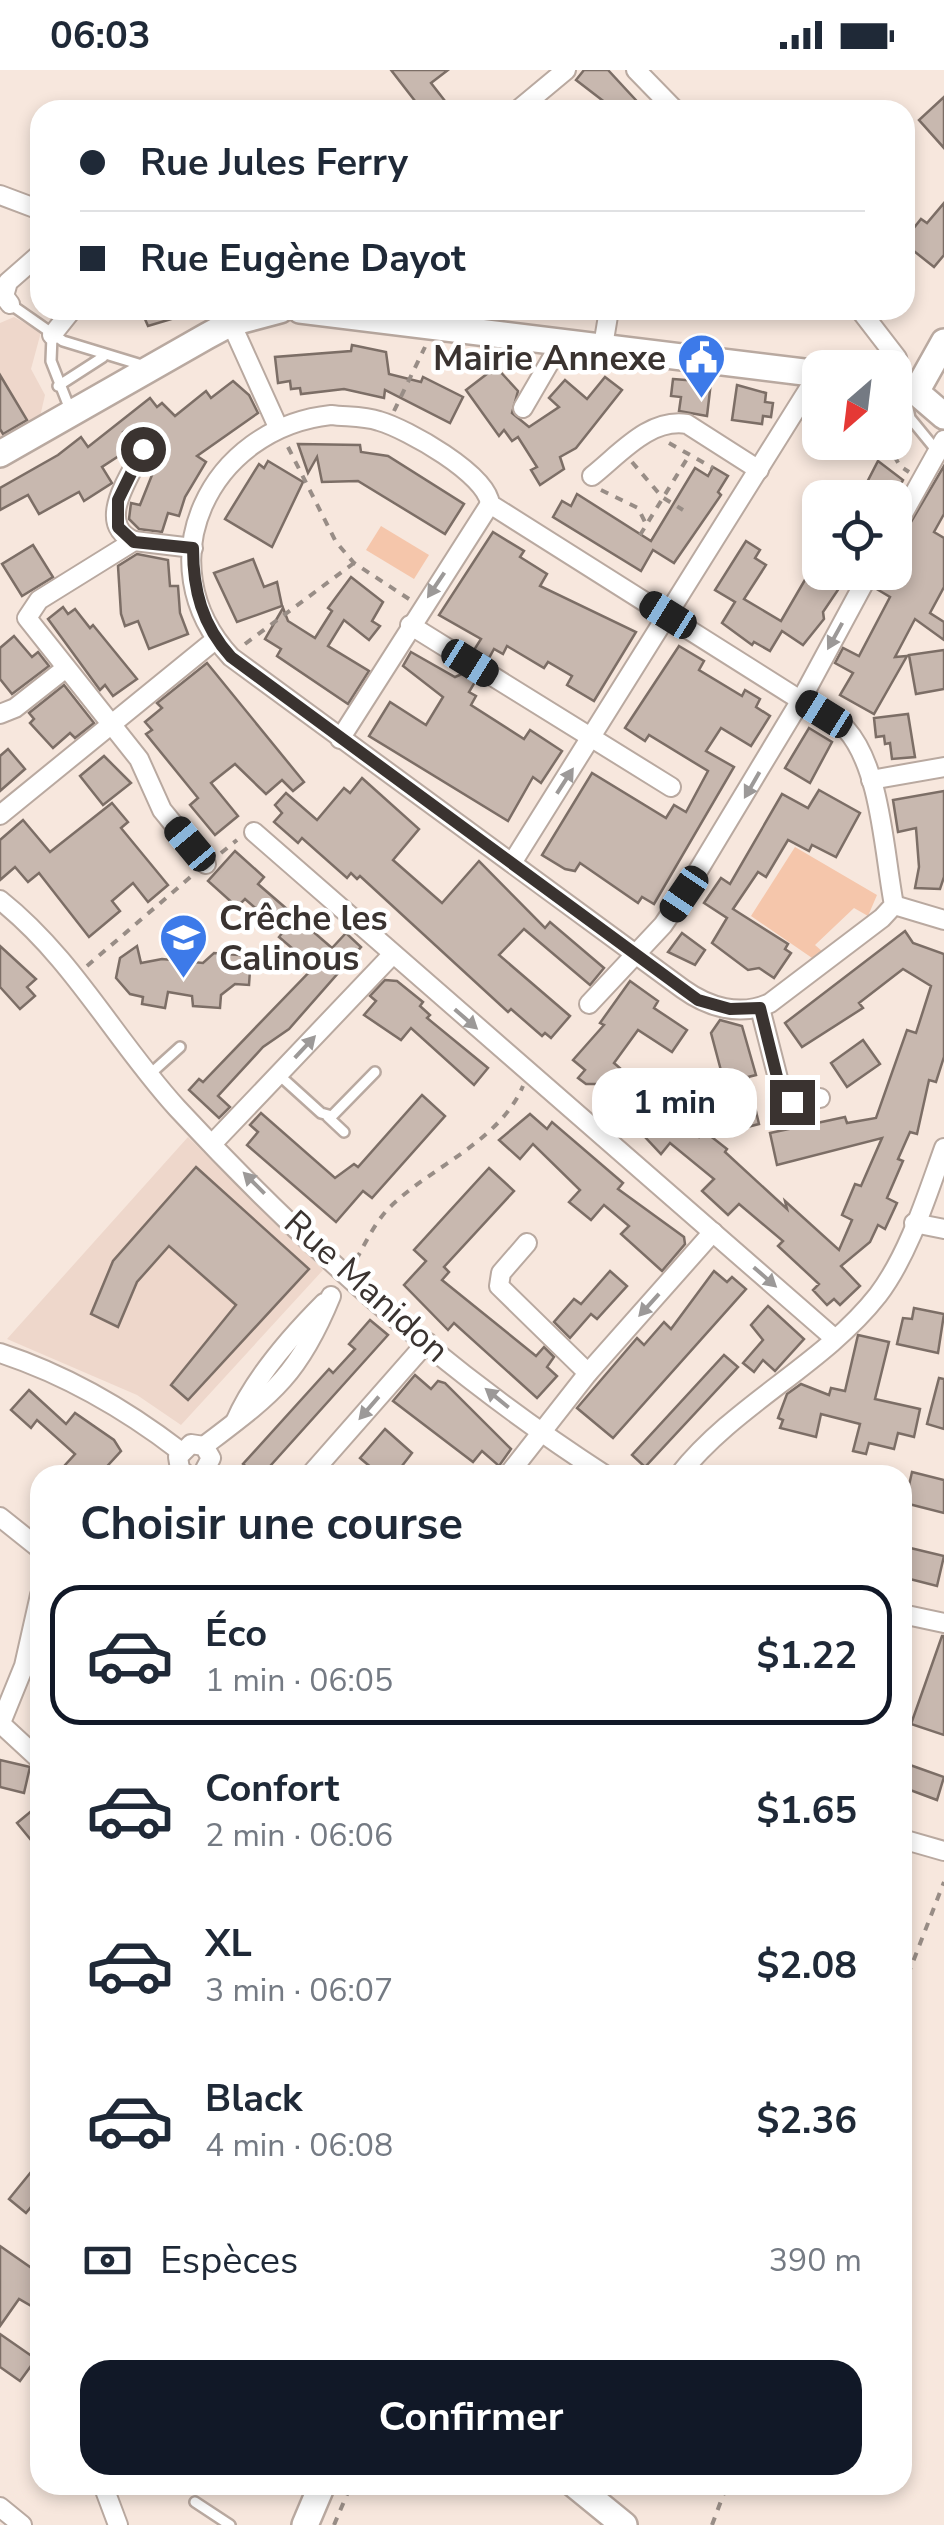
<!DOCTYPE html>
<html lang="fr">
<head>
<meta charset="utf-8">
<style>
	:root { --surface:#fff; --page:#f6f6f7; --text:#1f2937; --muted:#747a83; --line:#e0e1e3; --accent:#111827 }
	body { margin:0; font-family:"Nunito Sans",sans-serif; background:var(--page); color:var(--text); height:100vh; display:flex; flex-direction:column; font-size:38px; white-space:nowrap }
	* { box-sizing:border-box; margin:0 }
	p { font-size:32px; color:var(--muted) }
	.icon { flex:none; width:55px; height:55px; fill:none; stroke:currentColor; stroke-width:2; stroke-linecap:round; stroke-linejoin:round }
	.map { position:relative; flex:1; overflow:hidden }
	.sheet { position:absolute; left:30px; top:1395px; width:882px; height:1030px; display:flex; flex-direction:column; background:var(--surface); border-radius:30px; box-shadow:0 5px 15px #0003 }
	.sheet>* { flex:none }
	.banner { position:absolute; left:30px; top:30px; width:885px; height:220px; border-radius:30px; box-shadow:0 5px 15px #0003; display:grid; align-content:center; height:220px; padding:0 50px; background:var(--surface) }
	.needle { width:65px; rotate:208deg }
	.tools { position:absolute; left:802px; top:280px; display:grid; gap:20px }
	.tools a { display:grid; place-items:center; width:110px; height:110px; border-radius:20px; background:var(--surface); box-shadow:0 5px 15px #0003; font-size:50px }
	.end { position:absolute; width:45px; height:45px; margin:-22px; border:12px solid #3a3330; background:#fff; box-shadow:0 0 0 5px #fff }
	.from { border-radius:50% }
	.bubble { position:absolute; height:70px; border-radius:30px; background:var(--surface); box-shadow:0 5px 15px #0003; font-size:32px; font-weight:700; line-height:70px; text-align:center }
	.car { position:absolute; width:30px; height:60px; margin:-30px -15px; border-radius:12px; box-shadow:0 0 8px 2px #0007; background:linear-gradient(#222 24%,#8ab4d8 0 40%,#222 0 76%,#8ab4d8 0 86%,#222 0) }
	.banner b { display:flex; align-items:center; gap:35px; height:95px; font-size:38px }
	.banner b+b { border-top:2px solid var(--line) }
	.banner i { width:25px; height:25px; background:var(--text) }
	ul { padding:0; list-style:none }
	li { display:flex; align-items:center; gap:30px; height:140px; margin:0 20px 15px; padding:0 30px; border:5px solid transparent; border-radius:30px }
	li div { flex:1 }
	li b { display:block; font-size:38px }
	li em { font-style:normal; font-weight:700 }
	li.selected { border-color:var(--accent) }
	li>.icon { width:90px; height:90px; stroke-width:1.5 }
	h2 { padding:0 50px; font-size:45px; line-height:120px }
	.pay { display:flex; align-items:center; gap:25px; height:110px; padding:0 50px; font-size:38px }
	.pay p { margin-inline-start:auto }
	.button { display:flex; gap:20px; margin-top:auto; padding:20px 50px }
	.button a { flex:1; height:115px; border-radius:30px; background:var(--accent); color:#fff; font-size:40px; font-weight:700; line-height:115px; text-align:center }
	.status { display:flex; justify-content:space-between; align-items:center; height:70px; padding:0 50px; background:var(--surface); direction:ltr }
	.status svg { height:28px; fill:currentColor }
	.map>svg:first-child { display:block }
	.built { fill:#eed7cb }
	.green { fill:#f5c6ab }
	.building { fill:#c8b8af; stroke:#7c6e66; stroke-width:2.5 }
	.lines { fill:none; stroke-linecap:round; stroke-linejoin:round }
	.lane-casing { stroke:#b9a9a0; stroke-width:14 }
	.street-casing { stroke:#b9a9a0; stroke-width:22 }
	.secondary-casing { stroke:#b9a9a0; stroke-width:30 }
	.path { stroke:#988d86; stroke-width:4; stroke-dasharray:8 8; stroke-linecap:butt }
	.lane { stroke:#fff; stroke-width:9 }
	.street { stroke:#fff; stroke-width:18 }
	.secondary { stroke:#fff; stroke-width:25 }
	.oneway { fill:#9c9998 }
	.route { stroke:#3a3330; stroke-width:12 }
	.labels { text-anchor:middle; stroke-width:9; stroke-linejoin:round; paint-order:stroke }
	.poi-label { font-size:35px; font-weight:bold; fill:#3a3330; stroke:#fff; text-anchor:end }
	.street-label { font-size:35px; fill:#3a3330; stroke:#fff }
</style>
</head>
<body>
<div class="status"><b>06:03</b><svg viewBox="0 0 49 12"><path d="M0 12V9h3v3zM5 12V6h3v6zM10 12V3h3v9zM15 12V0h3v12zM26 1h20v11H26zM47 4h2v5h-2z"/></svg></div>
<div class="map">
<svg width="944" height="2455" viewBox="0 0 944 2455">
	<rect width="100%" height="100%" fill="#f7e7dd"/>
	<g class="built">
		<polygon points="14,247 41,262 31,299 45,325 39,351 0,373 0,253"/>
		<polygon points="188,1067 323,1200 181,1355 137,1325 7,1269"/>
	</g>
	<g class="green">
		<polygon points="381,456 429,485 414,509 366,480"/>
		<polygon points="795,777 877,825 868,846 854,838 815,875 823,882 815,890 751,846"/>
	</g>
	<g class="building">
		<polygon points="391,0 448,0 431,13 452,40 422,40"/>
		<polygon points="584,0 608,0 645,40 615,40 576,10"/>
		<polygon points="944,27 944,78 919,50"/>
		<polygon points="944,133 944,185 934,197 905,174 905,169 921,149 927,153"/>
		<polygon points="141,240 194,240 195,242 148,256"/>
		<polygon points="352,275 386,282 389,304 421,312 423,307 463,327 450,353 385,320 384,328 344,319 301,324 300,318 291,319 290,311 278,313 275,287 351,281"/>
		<polygon points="496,297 518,321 512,343 529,357 559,337 549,328 565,310 587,329 605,307 622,320 576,378 560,387 564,399 540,415 531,400 537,397 518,367 512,371 504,360 499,366 466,320"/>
		<polygon points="0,305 27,350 3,364 0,359"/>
		<polygon points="673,309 711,312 707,346 679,341 681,327 671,326"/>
		<polygon points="233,311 249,325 258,343 197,386 206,392 185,427 179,446 168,443 162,462 139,459 129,449 131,433 140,435 156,395 151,392 153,372 135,355 123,362 128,380 102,397 112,413 84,431 79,422 39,444 28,425 0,440 0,418 58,385 81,367 88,377 150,328 157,337 162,333 175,346 206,321 211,328"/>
		<polygon points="737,315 766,323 765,332 773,333 771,347 763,346 762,354 732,350"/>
		<polygon points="298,374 360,375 361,382 388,386 464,434 445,464 358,411 322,412 317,387 308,403"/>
		<polygon points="268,391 303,412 272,477 225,449 259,394 264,398"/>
		<polygon points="878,391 903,410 895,425 886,420 882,428 872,428 862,422"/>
		<polygon points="944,396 944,444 934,462 944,468 944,517 930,543 944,552 944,570 915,549 895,587 907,586 874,644 840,625 853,603 835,593 843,578 859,586 890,527 875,518 882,502 895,502 895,479"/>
		<polygon points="713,397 728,406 718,422 721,425 674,493 653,480 641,501 553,447 562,431 571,436 577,424 651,471 695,398 708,406"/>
		<polygon points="493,462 524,481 520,487 547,504 540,516 636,562 594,631 567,615 572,606 548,592 544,598 507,576 503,584 494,579 489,588 474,580 481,569 439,545"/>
		<polygon points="746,471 760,480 755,488 766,495 744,529 781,551 820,484 820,502 850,502 823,542 824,549 803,575 782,561 770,581 754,572 752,575 722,553 735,532 715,520"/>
		<polygon points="33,475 53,507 22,526 2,494"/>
		<polygon points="137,484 168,490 170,516 178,516 180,543 188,564 149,579 138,551 125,556 121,544 118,496"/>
		<polygon points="253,489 264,517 277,512 282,536 237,552 214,503"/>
		<polygon points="351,507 383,532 372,551 380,556 369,570 344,550 328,576 369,601 348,634 277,586 281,579 265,569 283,538 288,551 315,568 332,541 328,538"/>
		<polygon points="63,537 68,544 75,539 90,558 93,555 137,609 113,626 105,615 100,620 48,549"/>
		<polygon points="14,566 32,587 38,582 49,596 12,624 0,609 0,578"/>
		<polygon points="679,576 704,591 699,600 742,626 745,620 760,629 756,637 770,646 751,676 721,658 706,681 734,697 654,834 642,827 638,833 580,793 575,801 565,799 542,785 592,703 666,748 674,735 686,742 708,701 649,665 645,671 625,658"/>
		<polygon points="944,580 944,619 916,624 909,585"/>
		<polygon points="411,582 455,607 462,604 475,612 469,622 476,626 471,635 524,669 530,660 562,681 541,713 533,707 508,751 369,666 390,632 426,655 443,627 403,596"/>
		<polygon points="207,593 304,712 293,721 282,710 266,724 235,694 211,713 238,746 215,765 190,735 198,728 146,664 152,660 145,652 162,638 157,633"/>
		<polygon points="64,615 94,653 75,668 70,663 53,678 30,653 34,649 29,643"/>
		<polygon points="908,644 915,687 892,689 890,673 885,674 884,666 876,667 874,648"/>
		<polygon points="809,658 832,672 810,713 785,698"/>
		<polygon points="8,679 25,699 0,721 0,686"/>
		<polygon points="104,686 131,713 103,735 80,706"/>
		<polygon points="362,708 419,759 393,790 442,833 479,791 545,858 550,852 604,898 590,915 524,859 499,885 570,946 551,968 545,963 542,966 511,939 508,942 360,806 357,809 351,803 347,808 302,768 298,773 274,752 282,743 275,735 286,723 317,750 344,718 350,723"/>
		<polygon points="819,720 860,743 836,787 812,775 809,781 788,770 766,807 758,802 733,839 788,874 785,879 791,883 774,908 759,898 748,900 712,873 727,848 704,833 721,808 730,814 782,724 808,738"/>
		<polygon points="944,721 944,807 940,819 915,818 919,797 916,758 898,762 893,730"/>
		<polygon points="112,733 128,752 121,758 168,815 148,832 133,813 112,831 120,841 89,867 39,803 28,812 15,797 0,810 0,770 23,750 50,782"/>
		<polygon points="235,781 264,807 258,814 332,878 346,863 361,877 289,959 263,977 218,1026 230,1037 219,1048 189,1020 199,1009 203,1012 314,897 279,867 283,862 245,829 237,837 208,811"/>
		<polygon points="905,861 913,873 944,884 944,987 936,1012 929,1010 917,1064 910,1062 898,1089 903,1091 887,1128 897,1133 885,1159 878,1155 870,1172 841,1196 860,1216 840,1235 834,1229 827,1235 813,1220 819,1214 778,1176 783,1171 739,1134 728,1145 702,1121 714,1109 670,1073 661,1084 629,1050 623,1056 596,1031 611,1014 586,1014 578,1008 585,1000 573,990 604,955 600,953 630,911 658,931 654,938 687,960 672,982 638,960 614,993 699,1067 704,1061 727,1079 725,1082 787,1139 785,1131 839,1180 852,1150 842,1145 855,1114 861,1116 882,1068 777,1095 770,1063 845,1047 847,1053 876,1048 907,960 916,963 931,916 903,899 859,933 863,938 802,977 785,953"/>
		<polygon points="682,863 705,880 695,895 668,882"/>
		<polygon points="0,876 36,909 27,917 35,926 20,939 0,917"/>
		<polygon points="137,876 141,893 162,889 203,893 214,883 251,886 249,915 235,914 221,925 220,938 193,936 192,926 168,922 165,938 142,934 143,927 130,924 116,908 120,888"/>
		<polygon points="385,910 397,911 423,932 420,936 430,945 427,948 488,998 474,1015 411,958 401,970 364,945 376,931 370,926"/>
		<polygon points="720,950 742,956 756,1005 748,1007 759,1054 728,1062 719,1025 727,1023 711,963"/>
		<polygon points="863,970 880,994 847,1017 831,993"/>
		<polygon points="422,1025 445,1046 372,1128 363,1121 336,1152 247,1075 258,1062 250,1055 261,1043 335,1108 354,1094 358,1097"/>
		<polygon points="530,1044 547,1059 552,1052 623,1113 618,1119 684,1167 685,1174 662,1201 621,1164 629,1156 604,1135 591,1150 569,1132 580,1120 533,1074 520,1089 499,1070"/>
		<polygon points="196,1097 309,1199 188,1330 171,1315 236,1235 169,1176 137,1212 118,1257 91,1244 113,1191"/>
		<polygon points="489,1098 514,1121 444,1197 449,1202 442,1210 536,1286 544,1277 554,1287 547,1297 557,1306 537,1328 454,1253 448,1260 404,1215 426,1191 414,1180"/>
		<polygon points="610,1201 627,1216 597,1249 591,1244 570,1268 554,1252 574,1229 581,1234"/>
		<polygon points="714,1201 727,1212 732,1207 746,1219 613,1368 577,1338 637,1268 644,1275 664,1252 671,1259"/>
		<polygon points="768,1236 804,1269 775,1301 763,1290 754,1302 743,1293 763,1270 751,1255"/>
		<polygon points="914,1238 944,1244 938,1283 897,1274 903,1248 912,1249"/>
		<polygon points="370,1250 388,1265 262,1405 255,1405 243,1394 329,1299 333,1303 355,1279 349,1274"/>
		<polygon points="858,1265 889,1272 875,1329 920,1339 914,1367 898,1363 894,1379 869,1373 866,1384 853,1381 860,1354 821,1344 816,1367 780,1358 783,1350 778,1348 787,1324 801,1314 829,1325 831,1318 845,1321"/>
		<polygon points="724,1285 738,1297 645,1397 632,1385"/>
		<polygon points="415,1305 431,1319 438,1311 445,1313 511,1379 499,1396 482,1381 473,1392 393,1331"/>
		<polygon points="939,1308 944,1309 944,1359 927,1354"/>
		<polygon points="29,1320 66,1354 75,1343 114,1370 121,1381 99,1405 56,1405 75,1384 37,1350 31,1358 11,1340"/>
		<polygon points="385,1359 412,1383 395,1405 380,1405 360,1388"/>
		<polygon points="912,1402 944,1410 944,1443 905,1433"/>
		<polygon points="902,1476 944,1486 937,1516 902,1507"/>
		<polygon points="942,1566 944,1566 944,1665 911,1654"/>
		<polygon points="0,1690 30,1697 24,1723 0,1717"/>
		<polygon points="910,1695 944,1707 937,1730 902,1717"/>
		<polygon points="40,1734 40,1781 17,1753"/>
		<polygon points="40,2091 40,2126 26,2143 9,2129"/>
		<polygon points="0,2176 40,2204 40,2241 19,2229 0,2256"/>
		<polygon points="0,2264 36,2289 20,2311 0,2297"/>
	</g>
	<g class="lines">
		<defs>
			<g id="lane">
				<polyline points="10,234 63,271 145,296"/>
				<polyline points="52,266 51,291 71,342"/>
				<polyline points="58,316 103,287"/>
				<polyline points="904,320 910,348 937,381"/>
				<polyline points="149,1005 180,977"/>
				<polyline points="279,1005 321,1043 332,1046 375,1002"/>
				<polyline points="328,1047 344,1062"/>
				<polyline points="195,2432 230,2455"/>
			</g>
			<g id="street">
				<polyline points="636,0 675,40"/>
				<polyline points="518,40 566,0"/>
				<polyline points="0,125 40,140"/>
				<polyline points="10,234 4,226 8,212 40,184"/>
				<polyline points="860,240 897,288 904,316"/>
				<polyline points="231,253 278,357"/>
				<polyline points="52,265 72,240"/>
				<polyline points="603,276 609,240"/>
				<polyline points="523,338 562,271"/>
				<path d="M331,345C347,347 364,346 379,351C407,359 487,404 490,434L846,659C881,698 884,783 894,835L882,848L770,933C740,947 708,937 683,919L231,587C144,493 210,358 331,345Z"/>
				<path d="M592,406C620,384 649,348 687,354L759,400"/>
				<polyline points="895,458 944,370"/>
				<path d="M134,471C94,453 131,406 143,379L135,367"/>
				<polyline points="193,478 134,471 39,530 27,548 139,689 162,740 206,794"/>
				<polyline points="410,555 671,717"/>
				<polyline points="0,644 15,638 66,598"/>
				<polyline points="340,669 490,434"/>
				<polyline points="871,710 944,697"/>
				<polyline points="0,745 215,570"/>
				<polyline points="254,762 834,1268"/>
				<polyline points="512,793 818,304"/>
				<path d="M0,830C73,888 115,970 177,1038C304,1175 448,1304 605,1405"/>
				<polyline points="894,835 944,850"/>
				<polyline points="589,934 663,855 684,824 801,630 870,502"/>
				<polyline points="760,938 783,1028 792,1033 820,1028"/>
				<polyline points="213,1073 392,885"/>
				<polyline points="914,1153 944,1159"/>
				<polyline points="527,1173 501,1203 499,1216 588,1303"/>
				<path d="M0,1283C67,1305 124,1338 180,1381"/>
				<path d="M235,1352C254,1308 290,1267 324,1233"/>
				<path d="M204,1376C271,1325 298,1307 331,1226"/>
				<polyline points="187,1405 180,1399 178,1387 191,1374 204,1376 211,1388 202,1405"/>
				<polyline points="310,1405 427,1272"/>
				<polyline points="508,1405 588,1303 713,1162"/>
				<path d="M679,1405C735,1334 823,1295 878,1225C909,1184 927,1125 944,1078"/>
				<polyline points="0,1447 40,1479"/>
				<polyline points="902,1544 944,1553"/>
				<polyline points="0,1653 40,1690"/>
				<polyline points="0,1655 24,1596 40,1525"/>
				<polyline points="902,1769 944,1781"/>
				<polyline points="103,2415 118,2455"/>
				<polyline points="0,2437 22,2455"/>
			</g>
			<g id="secondary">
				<polyline points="300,240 820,304"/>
				<polyline points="895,312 916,322 944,346"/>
				<polyline points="916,322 944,272"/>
				<polyline points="0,384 207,266 231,253 280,240"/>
				<polyline points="575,2415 624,2455"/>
				<polyline points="305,2455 322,2415"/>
			</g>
		</defs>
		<use href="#lane" class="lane-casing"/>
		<use href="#street" class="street-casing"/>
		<use href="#secondary" class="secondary-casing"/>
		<g class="path">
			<polyline points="394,341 425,277"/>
			<polyline points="886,372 900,396 909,402"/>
			<polyline points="669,373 713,398"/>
			<polyline points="288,377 336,472 354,493 409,529"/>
			<polyline points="632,392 662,427 683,440"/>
			<polyline points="601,420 638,438 646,454"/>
			<polyline points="640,465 690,384"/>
			<polyline points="245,574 354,493"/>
			<polyline points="221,783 237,770"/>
			<polyline points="87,896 194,804"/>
			<path d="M356,1190C366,1172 375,1152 390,1137C432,1096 499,1072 523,1016"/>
			<polyline points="902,1920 944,1812"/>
			<polyline points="334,2455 351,2415"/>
			<polyline points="712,2455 727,2415"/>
		</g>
		<use href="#lane" class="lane"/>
		<use href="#street" class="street"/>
		<use href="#secondary" class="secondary"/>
	</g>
	<defs><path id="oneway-solid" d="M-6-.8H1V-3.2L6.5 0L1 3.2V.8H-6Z" transform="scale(2.5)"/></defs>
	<g class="oneway">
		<use href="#oneway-solid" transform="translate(436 515) rotate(124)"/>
		<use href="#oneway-solid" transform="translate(835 566) rotate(119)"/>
		<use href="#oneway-solid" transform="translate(565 711) rotate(-57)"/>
		<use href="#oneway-solid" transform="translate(752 715) rotate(120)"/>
		<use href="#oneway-solid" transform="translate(466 949) rotate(41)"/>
		<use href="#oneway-solid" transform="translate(305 977) rotate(-47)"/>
		<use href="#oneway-solid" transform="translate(254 1113) rotate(-135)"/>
		<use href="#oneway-solid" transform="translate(765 1207) rotate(41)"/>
		<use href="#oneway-solid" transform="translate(649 1235) rotate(132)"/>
		<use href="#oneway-solid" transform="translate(497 1328) rotate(-141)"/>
		<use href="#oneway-solid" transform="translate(369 1338) rotate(131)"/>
	</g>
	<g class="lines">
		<path class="route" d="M143,379L118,430V457L134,472L193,478C193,520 202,555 231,587L698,930L730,939L760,938L781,1023L792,1032"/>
	</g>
	<defs>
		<symbol id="civic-pin" viewBox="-11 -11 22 30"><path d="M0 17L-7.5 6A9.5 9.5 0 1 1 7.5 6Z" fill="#3d7ae9" stroke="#fff"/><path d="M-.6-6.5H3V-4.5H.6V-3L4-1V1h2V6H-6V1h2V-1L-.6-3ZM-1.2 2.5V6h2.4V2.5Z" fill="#fff"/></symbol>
		<symbol id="school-pin" viewBox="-11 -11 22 30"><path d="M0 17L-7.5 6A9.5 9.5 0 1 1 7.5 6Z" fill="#3d7ae9" stroke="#fff"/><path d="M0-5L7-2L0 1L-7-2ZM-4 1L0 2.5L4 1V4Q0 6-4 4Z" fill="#fff"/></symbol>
	</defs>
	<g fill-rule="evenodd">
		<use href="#civic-pin" x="674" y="260" width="55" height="75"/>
		<use href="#school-pin" x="156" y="840" width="55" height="75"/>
	</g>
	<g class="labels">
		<g class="poi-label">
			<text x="666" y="300">Mairie Annexe</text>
			<text x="219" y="860" text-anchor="start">Crêche les<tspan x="219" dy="40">Calinous</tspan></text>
		</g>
		<g class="street-label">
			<text transform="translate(367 1216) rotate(42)" y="12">Rue Manidon</text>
		</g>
	</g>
</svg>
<div class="tools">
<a><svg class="needle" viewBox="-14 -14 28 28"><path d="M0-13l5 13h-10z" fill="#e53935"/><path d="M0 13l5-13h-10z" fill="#747a83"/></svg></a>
<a><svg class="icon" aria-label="locate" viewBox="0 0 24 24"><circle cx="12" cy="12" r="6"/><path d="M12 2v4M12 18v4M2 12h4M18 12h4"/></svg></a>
</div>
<i class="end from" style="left:143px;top:379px"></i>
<i class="end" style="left:792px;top:1032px"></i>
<div class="bubble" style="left:592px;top:998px;width:165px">1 min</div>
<i class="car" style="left:668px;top:545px;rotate:302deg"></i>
<i class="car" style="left:470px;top:593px;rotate:122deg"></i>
<i class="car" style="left:824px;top:644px;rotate:302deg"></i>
<i class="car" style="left:190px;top:774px;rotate:320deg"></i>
<i class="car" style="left:684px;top:824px;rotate:214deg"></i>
<div class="banner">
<b><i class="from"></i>Rue Jules Ferry</b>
<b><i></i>Rue Eugène Dayot</b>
</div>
<section class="sheet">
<h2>Choisir une course</h2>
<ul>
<li class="selected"><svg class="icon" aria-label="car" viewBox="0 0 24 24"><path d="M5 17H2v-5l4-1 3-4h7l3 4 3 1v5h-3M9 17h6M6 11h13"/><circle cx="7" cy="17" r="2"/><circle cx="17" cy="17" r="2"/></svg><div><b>Éco</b><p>1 min · 06:05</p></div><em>$1.22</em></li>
<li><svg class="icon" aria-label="car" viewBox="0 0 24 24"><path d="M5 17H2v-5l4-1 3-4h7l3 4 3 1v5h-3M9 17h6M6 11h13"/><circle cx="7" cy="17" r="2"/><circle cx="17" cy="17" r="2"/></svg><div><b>Confort</b><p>2 min · 06:06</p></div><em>$1.65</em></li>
<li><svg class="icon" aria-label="car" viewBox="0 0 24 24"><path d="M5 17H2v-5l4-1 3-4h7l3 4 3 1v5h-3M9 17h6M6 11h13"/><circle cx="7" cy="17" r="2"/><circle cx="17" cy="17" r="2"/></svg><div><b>XL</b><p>3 min · 06:07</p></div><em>$2.08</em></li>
<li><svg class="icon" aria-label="car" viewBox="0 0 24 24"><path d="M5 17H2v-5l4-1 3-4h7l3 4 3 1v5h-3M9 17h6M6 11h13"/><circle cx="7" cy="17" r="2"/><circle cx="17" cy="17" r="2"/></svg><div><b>Black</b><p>4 min · 06:08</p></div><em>$2.36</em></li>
</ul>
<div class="pay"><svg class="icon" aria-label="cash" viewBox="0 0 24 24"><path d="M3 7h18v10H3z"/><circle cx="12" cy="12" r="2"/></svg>Espèces<p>390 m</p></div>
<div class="button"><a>Confirmer</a></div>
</section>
</div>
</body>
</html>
